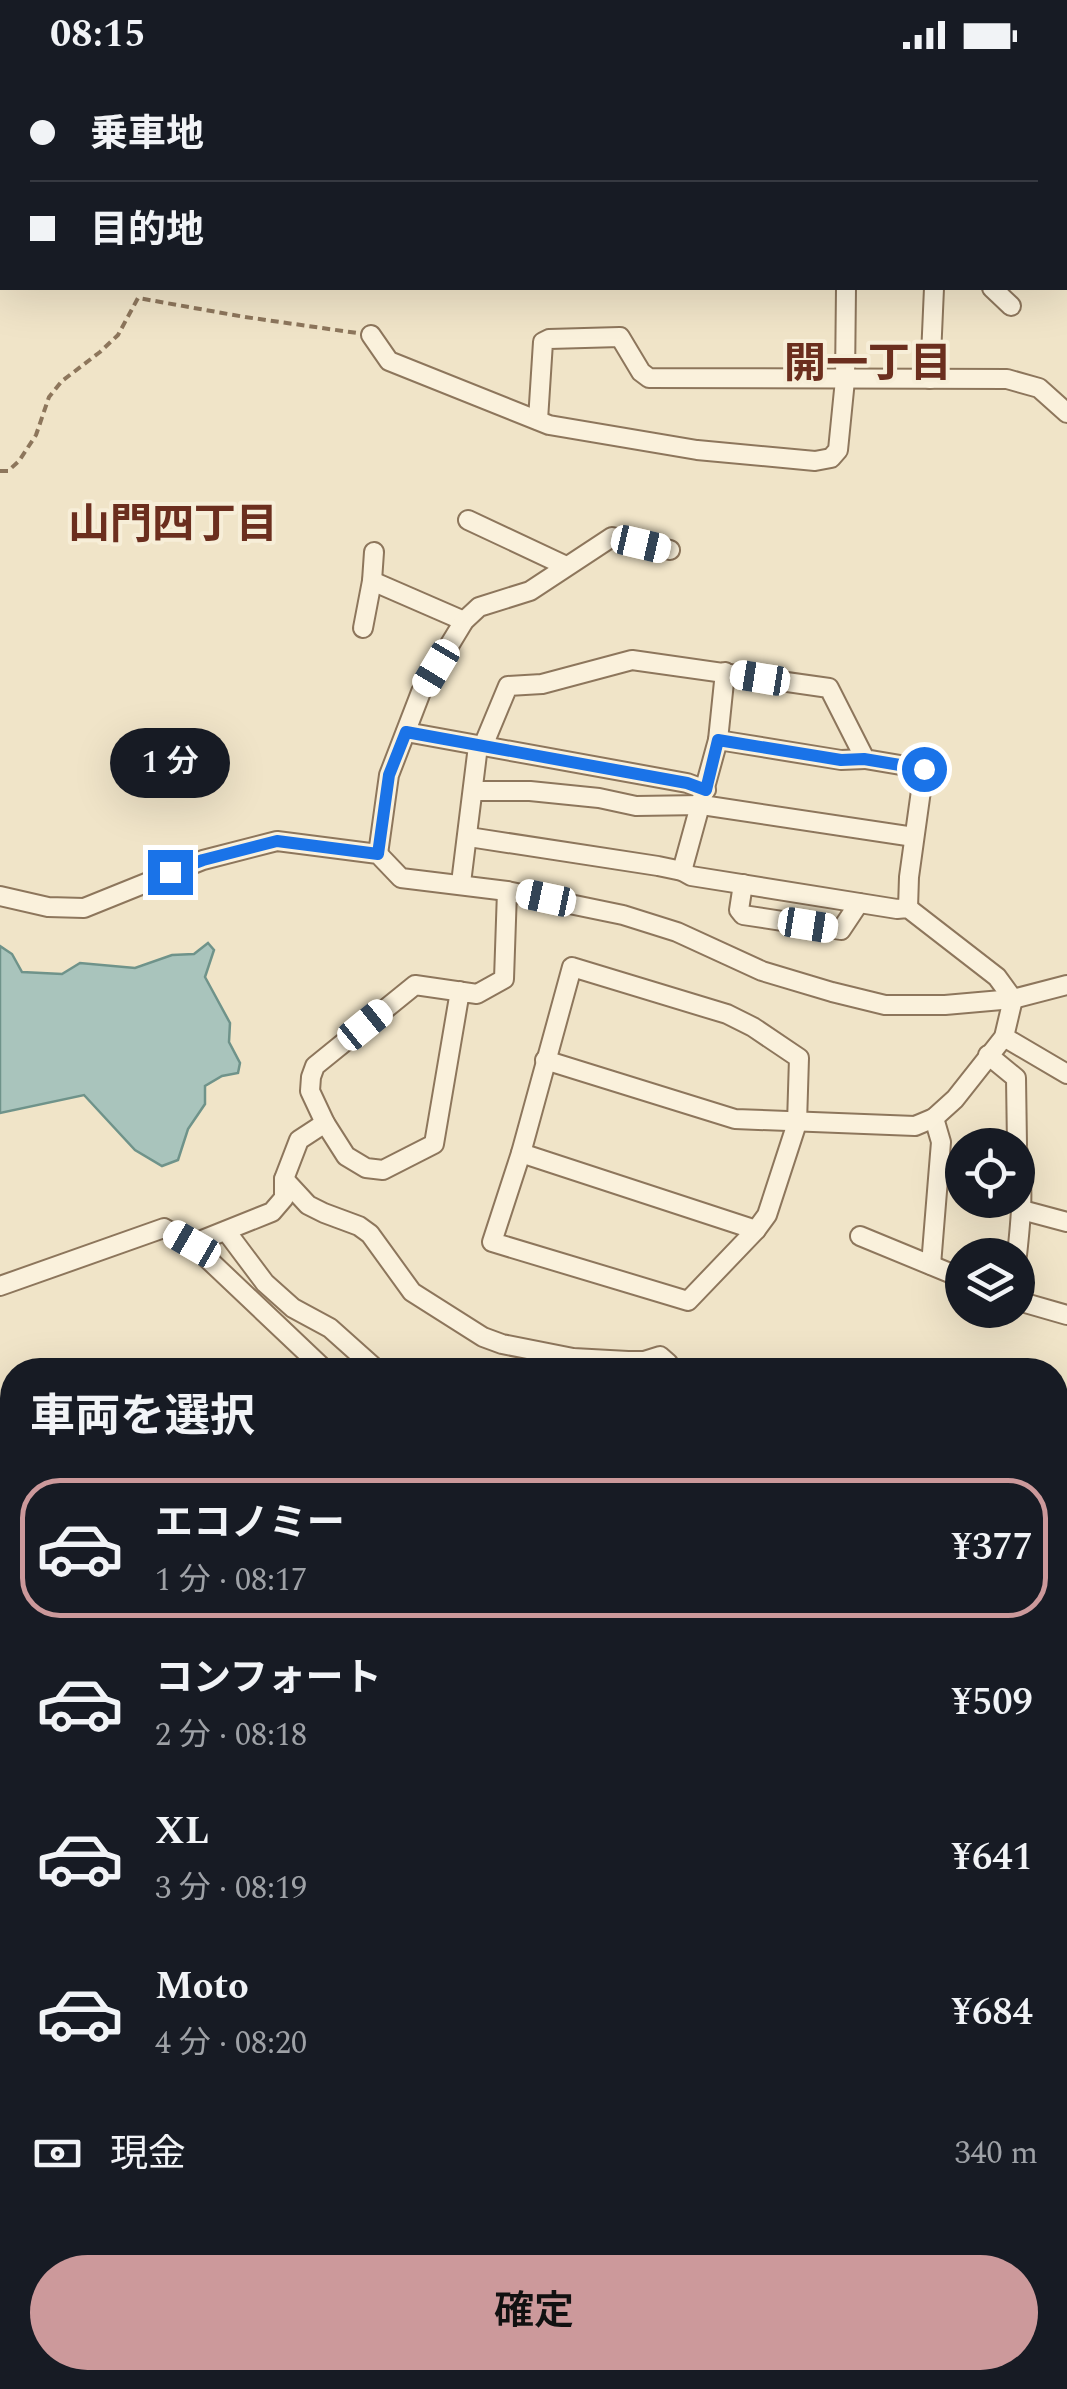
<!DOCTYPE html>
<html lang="ja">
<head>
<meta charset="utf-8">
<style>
	:root { --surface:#171b24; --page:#20242c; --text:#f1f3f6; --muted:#9ea1a6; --line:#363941; --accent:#cc999b }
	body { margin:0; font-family:Spectral,"Noto Sans JP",serif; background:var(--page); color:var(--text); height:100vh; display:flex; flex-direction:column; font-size:38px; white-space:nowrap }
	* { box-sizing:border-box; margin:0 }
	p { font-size:32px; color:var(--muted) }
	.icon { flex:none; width:55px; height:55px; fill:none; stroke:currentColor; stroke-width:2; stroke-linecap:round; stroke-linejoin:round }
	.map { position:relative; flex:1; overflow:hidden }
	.details { position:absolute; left:0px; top:1288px; width:1068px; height:1032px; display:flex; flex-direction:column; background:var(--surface); border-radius:40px 40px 0 0; box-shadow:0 10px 40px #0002 }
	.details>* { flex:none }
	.hud { position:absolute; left:0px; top:0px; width:1068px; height:220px; box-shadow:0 10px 40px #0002; display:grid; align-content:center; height:220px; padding:0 30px; background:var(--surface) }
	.fabs { position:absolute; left:945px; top:1058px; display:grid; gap:20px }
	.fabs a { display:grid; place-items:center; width:90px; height:90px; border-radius:50%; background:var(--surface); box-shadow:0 10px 40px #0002; font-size:50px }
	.end { position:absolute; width:45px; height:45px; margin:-22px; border:12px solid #1a73e8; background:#fff; box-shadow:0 0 0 5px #fff }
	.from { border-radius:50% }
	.bubble { position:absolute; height:70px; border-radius:35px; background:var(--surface); box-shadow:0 10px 40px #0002; font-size:32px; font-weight:600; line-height:70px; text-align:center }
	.car { position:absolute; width:30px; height:60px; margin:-30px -15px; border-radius:12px; box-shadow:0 0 8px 2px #0007; background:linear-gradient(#fff 24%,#345 0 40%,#fff 0 76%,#345 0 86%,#fff 0) }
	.hud b { display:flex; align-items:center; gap:35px; height:95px; font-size:38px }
	.hud b+b { border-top:2px solid var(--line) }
	.hud i { width:25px; height:25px; background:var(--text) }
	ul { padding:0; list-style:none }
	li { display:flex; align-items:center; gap:30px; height:140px; margin:0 20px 15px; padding:0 10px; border:5px solid transparent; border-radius:40px }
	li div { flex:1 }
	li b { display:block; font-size:38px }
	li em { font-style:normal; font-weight:600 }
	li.on { border-color:var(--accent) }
	li>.icon { width:90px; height:90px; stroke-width:1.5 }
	h2 { padding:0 30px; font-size:45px; line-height:120px }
	.pay { display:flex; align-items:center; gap:25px; height:110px; padding:0 30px; font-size:38px }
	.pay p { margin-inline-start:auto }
	.button { display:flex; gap:20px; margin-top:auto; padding:20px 30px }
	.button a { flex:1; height:115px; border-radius:60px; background:var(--accent); color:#111; font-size:40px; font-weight:600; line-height:115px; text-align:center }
	.status { display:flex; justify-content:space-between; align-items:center; height:70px; padding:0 50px; background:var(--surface); direction:ltr }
	.status svg { height:28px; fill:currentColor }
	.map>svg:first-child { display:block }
	.water { fill:#a9c4bc; stroke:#6f938a; stroke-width:2.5 }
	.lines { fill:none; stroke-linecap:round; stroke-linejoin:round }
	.service-casing { stroke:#8d765c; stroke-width:14 }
	.minor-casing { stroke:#8d765c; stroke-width:22 }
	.tertiary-casing { stroke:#8d765c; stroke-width:25 }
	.path { stroke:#8d765c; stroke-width:4; stroke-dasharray:8 5; stroke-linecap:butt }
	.service { stroke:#faf1dc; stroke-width:9 }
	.minor { stroke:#faf1dc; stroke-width:18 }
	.tertiary { stroke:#faf1dc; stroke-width:20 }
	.route { stroke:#1a73e8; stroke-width:12 }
	.labels { text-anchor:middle; stroke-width:8; stroke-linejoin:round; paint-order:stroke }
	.neighbourhood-label { font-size:42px; font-weight:bold; fill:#6b2e1e; stroke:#f7eed8 }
</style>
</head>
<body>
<div class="status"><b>08:15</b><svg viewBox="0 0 49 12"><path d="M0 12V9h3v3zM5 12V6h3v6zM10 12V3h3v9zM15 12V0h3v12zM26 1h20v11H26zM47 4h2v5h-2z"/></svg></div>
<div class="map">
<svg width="1067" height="2319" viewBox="0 0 1067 2319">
	<rect width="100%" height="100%" fill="#f0e4c8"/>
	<polygon class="water" points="208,873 214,880 205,907 230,953 229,972 240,993 238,1003 222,1006 205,1016 205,1034 188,1059 178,1090 162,1096 135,1080 84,1025 0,1043 0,876 12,884 22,902 62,904 80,893 135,898 172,885 194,884"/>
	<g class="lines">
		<defs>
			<g id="service">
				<polyline points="0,2184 12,2191"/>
				<polyline points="218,2308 239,2319"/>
			</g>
			<g id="minor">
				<polyline points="370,0 376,2"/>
				<polyline points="563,0 576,2"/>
				<polyline points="1030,0 1036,2"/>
				<polyline points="1065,19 1067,26"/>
				<polyline points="992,218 1011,236"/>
				<polyline points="371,265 389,291 549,355 697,380 815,391 831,388 838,380 845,310 846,218"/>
				<polyline points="930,309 934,218"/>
				<polyline points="538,350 543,272 549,269 620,267 641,302 649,308 1007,309 1039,318 1067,343"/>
				<polyline points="468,450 566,496"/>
				<polyline points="372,511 464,551"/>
				<polyline points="363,558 372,511 374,482"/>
				<polyline points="406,662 687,713 706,720"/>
				<polyline points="718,670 841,690 865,689"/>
				<polyline points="483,676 508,616 542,614 632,590 829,618 865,689 924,699 909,807 908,838"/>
				<polyline points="473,721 530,721 599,728 636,736 702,735 914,767"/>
				<polyline points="469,767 658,796 682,801 691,806 897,839 908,838 997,907 1013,929"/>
				<polyline points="378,784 389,705 421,622 464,551 479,537 530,521 612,467 670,480"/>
				<polyline points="682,801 718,670 725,602"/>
				<polyline points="461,813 478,676"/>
				<polyline points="743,814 739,840 743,845 841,860 859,833"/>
				<polyline points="0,826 48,837 84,838 203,790 277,771 378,784 401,808 507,821 623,845 677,862 762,901 832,922 885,935 945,935 1013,929 1067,915"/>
				<polygon points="572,897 727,944 753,957 799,988 797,1053 767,1145 756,1160 688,1231 492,1172 521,1083"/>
				<polyline points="460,921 434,1074 383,1100 366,1098 346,1086 325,1053 310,1021 311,1007 315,996 415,915 477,924 504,909 507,821"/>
				<polyline points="1004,967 1067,1004"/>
				<polyline points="988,985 1016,1008 1017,1075"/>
				<polyline points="545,990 735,1049 915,1056 934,1048 955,1029 1004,967 1013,929"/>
				<polyline points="521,1083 756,1160"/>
				<polyline points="284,1109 308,1135 324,1143 359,1156 370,1164 412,1222 483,1267 502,1274 573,1288 628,1291 644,1291 660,1286 668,1293 665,1300"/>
				<polyline points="1022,1140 1067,1152"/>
				<polyline points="226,1161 265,1213 293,1238 330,1258 377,1300"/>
				<polyline points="860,1166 962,1208"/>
				<polyline points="192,1174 272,1142 284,1128 284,1109 299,1070 325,1053"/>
				<path d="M1017,1185C1021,1149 1024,1117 1018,1082"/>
				<polyline points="931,1195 941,1072 934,1048"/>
				<polyline points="0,1216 164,1158 192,1174 325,1300"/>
				<polyline points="1018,1231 1067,1245"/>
				<polyline points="1055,1517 1067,1523"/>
				<polyline points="0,1696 12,1707"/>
				<polyline points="1055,2113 1067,2110"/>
				<polyline points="1055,2213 1067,2209"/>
				<polyline points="1055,2304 1067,2294"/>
				<polyline points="968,2308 969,2312 976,2319"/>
				<polyline points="1038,2319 1050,2308"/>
			</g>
			<g id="tertiary">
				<polyline points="320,2 324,0"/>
				<polyline points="0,156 2,155"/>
				<polyline points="0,1389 12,1405"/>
				<polyline points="1055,1943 1067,1939"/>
				<polyline points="606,2319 620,2308"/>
			</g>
		</defs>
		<use href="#service" class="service-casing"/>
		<use href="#minor" class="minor-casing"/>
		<use href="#tertiary" class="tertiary-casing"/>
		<g class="path">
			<polyline points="0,401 8,401 19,391 36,365 49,327 62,311 100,282 118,265 138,228 245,247 357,263"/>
			<polyline points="743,2319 755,2308"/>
		</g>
		<use href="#service" class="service"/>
		<use href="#minor" class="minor"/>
		<use href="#tertiary" class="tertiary"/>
	</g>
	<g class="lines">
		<polyline class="route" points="170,802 203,790 277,771 378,784 389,705 406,662 687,713 706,720 718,670 841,690 864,689 924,699"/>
	</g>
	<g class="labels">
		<g class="neighbourhood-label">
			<text x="868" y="307">開一丁目</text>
			<text x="173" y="468">山門四丁目</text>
		</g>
	</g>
</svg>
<div class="fabs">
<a><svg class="icon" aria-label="locate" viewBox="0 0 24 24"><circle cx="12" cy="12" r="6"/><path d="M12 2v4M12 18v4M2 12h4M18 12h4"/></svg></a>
<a><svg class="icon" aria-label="layers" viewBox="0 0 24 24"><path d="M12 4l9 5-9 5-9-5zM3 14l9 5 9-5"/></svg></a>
</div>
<i class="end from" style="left:924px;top:699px"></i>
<i class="end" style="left:170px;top:802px"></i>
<div class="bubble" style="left:110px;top:658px;width:120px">1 分</div>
<i class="car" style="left:641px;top:474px;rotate:103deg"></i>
<i class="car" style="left:436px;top:598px;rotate:211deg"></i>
<i class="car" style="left:760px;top:608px;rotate:279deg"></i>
<i class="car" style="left:546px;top:828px;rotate:282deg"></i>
<i class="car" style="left:808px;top:855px;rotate:99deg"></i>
<i class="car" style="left:365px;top:955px;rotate:51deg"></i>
<i class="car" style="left:192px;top:1174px;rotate:300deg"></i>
<div class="hud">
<b><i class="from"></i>乗車地</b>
<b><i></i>目的地</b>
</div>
<section class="details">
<h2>車両を選択</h2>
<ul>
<li class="on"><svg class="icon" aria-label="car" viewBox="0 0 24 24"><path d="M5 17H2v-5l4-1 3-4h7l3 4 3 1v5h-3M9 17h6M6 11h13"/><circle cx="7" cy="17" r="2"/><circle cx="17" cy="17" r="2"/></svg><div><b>エコノミー</b><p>1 分 · 08:17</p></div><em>¥377</em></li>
<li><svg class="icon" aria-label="car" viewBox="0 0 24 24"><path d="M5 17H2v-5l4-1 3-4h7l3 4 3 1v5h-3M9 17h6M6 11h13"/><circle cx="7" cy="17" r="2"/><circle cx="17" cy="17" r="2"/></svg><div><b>コンフォート</b><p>2 分 · 08:18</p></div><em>¥509</em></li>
<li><svg class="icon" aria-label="car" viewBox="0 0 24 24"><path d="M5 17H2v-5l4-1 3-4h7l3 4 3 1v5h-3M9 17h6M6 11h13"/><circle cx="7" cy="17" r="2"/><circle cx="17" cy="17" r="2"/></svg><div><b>XL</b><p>3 分 · 08:19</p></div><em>¥641</em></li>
<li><svg class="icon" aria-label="car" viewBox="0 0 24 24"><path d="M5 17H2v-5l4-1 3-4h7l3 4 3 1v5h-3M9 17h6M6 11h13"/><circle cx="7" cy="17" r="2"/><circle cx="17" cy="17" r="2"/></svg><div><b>Moto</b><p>4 分 · 08:20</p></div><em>¥684</em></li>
</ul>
<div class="pay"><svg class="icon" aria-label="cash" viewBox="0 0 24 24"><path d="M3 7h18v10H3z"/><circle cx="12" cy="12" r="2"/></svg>現金<p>340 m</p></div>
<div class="button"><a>確定</a></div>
</section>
</div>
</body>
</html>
